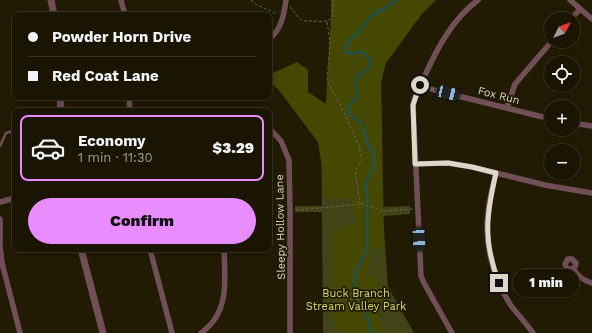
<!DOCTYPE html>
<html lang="en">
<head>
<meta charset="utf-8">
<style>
	:root { --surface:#1a1403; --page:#231d0d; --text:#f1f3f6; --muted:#9f9e9a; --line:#383325; --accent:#e98dfe }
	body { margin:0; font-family:"Work Sans",sans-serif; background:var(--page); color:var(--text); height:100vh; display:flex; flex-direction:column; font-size:15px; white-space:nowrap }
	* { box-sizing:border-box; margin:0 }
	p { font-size:13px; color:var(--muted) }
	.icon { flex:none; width:22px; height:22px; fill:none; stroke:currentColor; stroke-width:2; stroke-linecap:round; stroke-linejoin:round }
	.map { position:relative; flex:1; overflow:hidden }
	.panel { position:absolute; left:12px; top:108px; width:260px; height:144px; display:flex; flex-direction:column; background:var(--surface); border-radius:8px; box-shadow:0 2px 10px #0003,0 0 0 1px var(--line) }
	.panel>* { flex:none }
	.banner { position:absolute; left:12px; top:12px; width:260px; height:88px; border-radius:8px; box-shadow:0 2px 10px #0003,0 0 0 1px var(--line); display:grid; align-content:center; height:88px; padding:0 16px; background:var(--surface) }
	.needle { width:26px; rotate:48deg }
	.buttons { position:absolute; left:544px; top:12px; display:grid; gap:8px }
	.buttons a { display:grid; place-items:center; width:36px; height:36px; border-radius:50%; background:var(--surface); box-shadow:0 2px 10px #0003,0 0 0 1px var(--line); font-size:20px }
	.end { position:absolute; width:18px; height:18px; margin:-9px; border:5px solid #dbd7c9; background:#111; box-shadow:0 0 0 2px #111 }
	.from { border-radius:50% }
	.bubble { position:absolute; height:28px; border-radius:14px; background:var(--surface); box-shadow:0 2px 10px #0003,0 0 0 1px var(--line); font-size:13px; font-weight:800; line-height:28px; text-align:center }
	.car { position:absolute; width:12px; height:24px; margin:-12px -6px; border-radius:5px; box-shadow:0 0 3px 1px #0007; background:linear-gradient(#222 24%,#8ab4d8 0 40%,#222 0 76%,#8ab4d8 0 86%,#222 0) }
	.banner b { display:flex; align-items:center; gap:14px; height:38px; font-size:15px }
	.banner b+b { border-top:1px solid var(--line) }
	.banner i { width:10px; height:10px; background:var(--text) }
	ul { padding:7px 0 0; list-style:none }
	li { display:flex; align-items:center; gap:12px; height:66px; margin:0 8px 6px; padding:0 8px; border:2px solid transparent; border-radius:8px }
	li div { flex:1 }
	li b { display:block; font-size:15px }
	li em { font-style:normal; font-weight:800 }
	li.current { border-color:var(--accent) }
	li>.icon { width:36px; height:36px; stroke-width:1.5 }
	.action { display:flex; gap:8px; margin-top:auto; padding:8px 16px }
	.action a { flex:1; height:46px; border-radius:24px; background:var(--accent); color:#111; font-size:16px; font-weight:800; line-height:46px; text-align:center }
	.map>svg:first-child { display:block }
	.green { fill:#414417 }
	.forest { fill:#454800 }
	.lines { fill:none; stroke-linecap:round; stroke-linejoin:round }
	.stream { stroke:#09597a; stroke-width:1.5 }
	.path { stroke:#69634f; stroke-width:1; stroke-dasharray:3 2; stroke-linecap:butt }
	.service { stroke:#724f58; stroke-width:2.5 }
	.minor { stroke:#724f58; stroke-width:5.5 }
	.tertiary { stroke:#724f58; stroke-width:7 }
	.route { stroke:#dbd7c9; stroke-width:5 }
	.labels { text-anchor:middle; stroke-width:3.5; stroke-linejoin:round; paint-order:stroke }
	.street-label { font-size:11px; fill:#dbd7c9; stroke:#221b04 }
	.park-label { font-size:11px; fill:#d3db68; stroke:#221b04 }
</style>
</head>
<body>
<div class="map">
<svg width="592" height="333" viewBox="0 0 592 333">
	<rect width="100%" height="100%" fill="#221b04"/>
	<polygon class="green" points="391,42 378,95 383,207 410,206 410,214 383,216 388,287 414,333 323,333 322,212 295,212 295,206 322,206 321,127"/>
	<polygon class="forest" points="331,0 436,0 421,15 381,70 384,246 370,250 367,277 378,276 379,323 387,333 341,333 333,323 332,231 356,222 351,198 327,199 318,142 278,89 269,81 269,75 297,62 308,70 308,92 326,104 331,19"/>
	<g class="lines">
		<path class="stream" d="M373,333L370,328L368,318L362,304L359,295L354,290C354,282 354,274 358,267C361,261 365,256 367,249V194L365,185L372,170L375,159L373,152L369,148L367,142L361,123L348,113C348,104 354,101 358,94C355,88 354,80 359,75C363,70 366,74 371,64C370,60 366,52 360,52C355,52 352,55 346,53C344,42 354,37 360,30C364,26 366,21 370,18C378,11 388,7 396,0"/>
		<g class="path">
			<polyline points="251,0 257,5 277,14"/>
			<path d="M290,7L299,18L303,21C313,20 323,24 331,19L333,13V0"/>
			<polyline points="327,22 330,41 327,81 340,104 359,146 362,160 355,171 360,204"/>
			<polyline points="296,210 363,204 382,211 413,209"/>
		</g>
		<polyline class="service" points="0,146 6,133 15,130"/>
		<g class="minor">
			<polyline points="121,0 125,15"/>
			<polyline points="570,0 592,19"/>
			<polyline points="571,19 580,9"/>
			<path d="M269,40C281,29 284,16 286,0"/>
			<polyline points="420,85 434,90 551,119"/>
			<polyline points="129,97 130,111"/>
			<polyline points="507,107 515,84 552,41"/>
			<polyline points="573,123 592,126"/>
			<polyline points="269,128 281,141 289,160 290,210 290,333"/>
			<polyline points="415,164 448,163 472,167 545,185 592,193"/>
			<path d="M496,173C493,186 489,199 488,212C484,244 493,277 510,304C517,314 526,323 533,333"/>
			<polyline points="0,202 15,198"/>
			<polyline points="0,219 0,246 2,263 20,333"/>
			<polyline points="150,249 172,333"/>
			<path d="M573,269L575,267L576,263L572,259H568L565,264L567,269H573C578,276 584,281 592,283"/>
			<path d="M201,333C230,313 225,280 224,249"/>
			<path d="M452,333L424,283L421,276L413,105C415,94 421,83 426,73C439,45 453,19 478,0"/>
		</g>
		<g class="tertiary">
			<polyline points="51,0 54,15"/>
			<polyline points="60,97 61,111"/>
			<polyline points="81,249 103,333"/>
		</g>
	</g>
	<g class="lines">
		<path class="route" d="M420,85L413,105L415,164L448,163L472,167L496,173C486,216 483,241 499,283"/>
	</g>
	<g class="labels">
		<g class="street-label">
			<text transform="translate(499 95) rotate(14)" y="4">Fox Run</text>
			<text transform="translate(280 227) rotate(-91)" y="4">Sleepy Hollow Lane</text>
		</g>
		<g class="park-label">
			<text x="356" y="297">Buck Branch<tspan x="356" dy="13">Stream Valley Park</tspan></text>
		</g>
	</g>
</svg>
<div class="buttons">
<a><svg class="needle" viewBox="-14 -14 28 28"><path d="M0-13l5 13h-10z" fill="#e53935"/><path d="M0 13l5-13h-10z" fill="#9f9e9a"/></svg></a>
<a><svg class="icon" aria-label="locate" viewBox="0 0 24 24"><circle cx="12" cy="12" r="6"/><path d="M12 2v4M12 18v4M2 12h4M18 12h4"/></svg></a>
<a>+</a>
<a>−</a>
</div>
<i class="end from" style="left:420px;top:85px"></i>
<i class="end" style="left:499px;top:283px"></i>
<div class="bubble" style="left:513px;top:269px;width:66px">1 min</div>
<i class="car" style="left:448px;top:93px;rotate:103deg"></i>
<i class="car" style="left:419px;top:239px;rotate:177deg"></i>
<div class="banner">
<b><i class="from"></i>Powder Horn Drive</b>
<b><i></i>Red Coat Lane</b>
</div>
<section class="panel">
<ul>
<li class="current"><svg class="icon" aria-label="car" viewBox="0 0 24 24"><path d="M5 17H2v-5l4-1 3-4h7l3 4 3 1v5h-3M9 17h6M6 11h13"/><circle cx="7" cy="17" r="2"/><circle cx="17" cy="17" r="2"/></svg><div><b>Economy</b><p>1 min · 11:30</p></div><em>$3.29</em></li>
</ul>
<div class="action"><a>Confirm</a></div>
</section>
</div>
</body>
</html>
